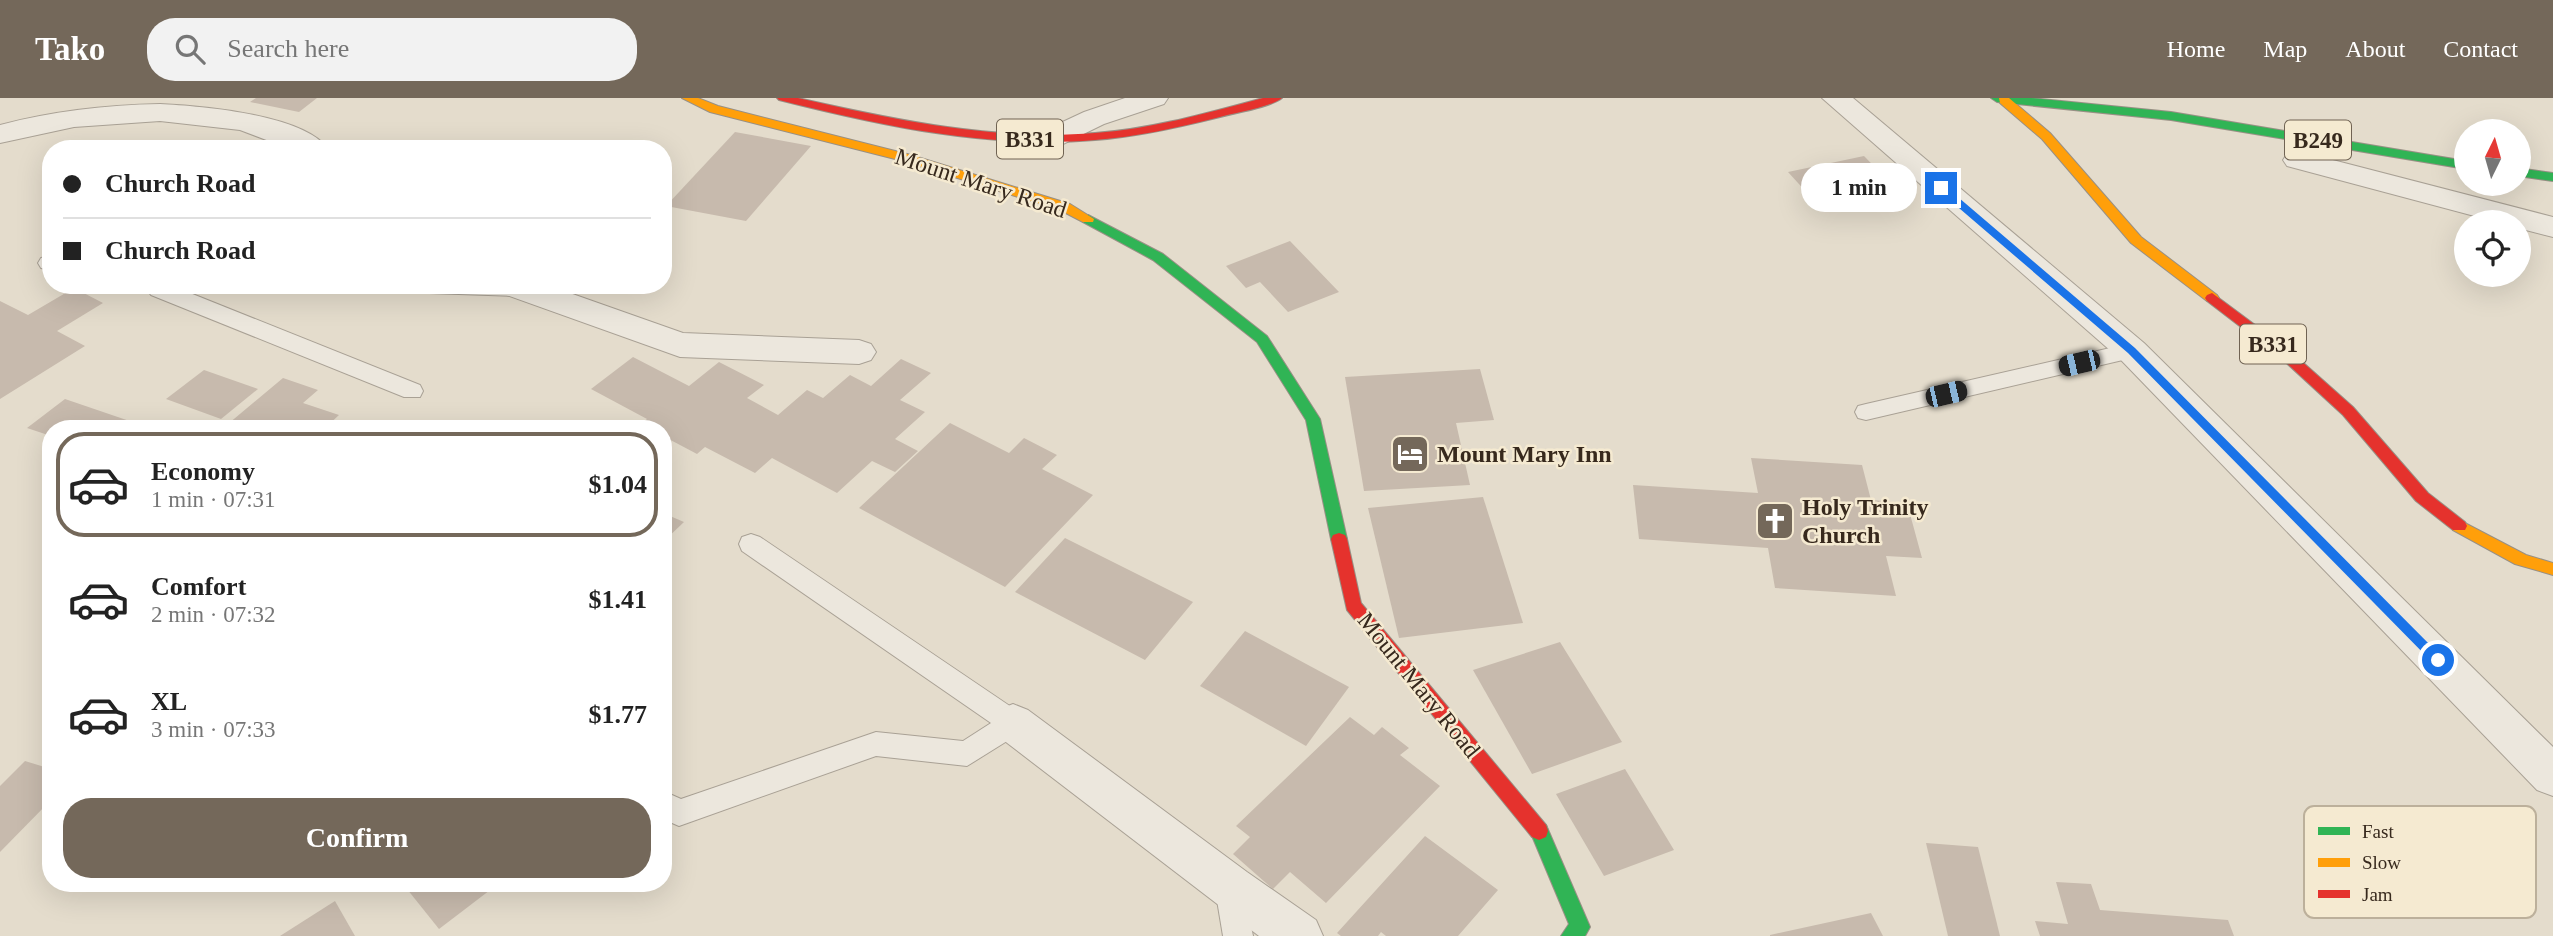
<!DOCTYPE html>
<html lang="en">
<head>
<meta charset="utf-8">
<style>
	:root { --surface:#fff; --page:#f2f2f2; --text:#222; --muted:#767676; --line:#e0e0e0; --accent:#74685a }
	body { margin:0; font-family:Georgia,serif; background:var(--page); color:var(--text); height:100vh; display:flex; flex-direction:column; font-size:26px; white-space:nowrap }
	* { box-sizing:border-box; margin:0 }
	p { font-size:23px; color:var(--muted) }
	.icon { flex:none; width:38px; height:38px; fill:none; stroke:currentColor; stroke-width:2; stroke-linecap:round; stroke-linejoin:round }
	.map { position:relative; flex:1; overflow:hidden }
	.drawer { position:absolute; left:42px; top:322px; width:630px; height:472px; display:flex; flex-direction:column; background:var(--surface); border-radius:28px; box-shadow:0 7px 28px #0002 }
	.drawer>* { flex:none }
	.top-card { position:absolute; left:42px; top:42px; width:630px; height:154px; border-radius:28px; box-shadow:0 7px 28px #0002; display:grid; align-content:center; height:154px; padding:0 21px; background:var(--surface) }
	.needle { width:46px; rotate:5deg }
	.tools { position:absolute; left:2454px; top:21px; display:grid; gap:14px }
	.tools a { display:grid; place-items:center; width:77px; height:77px; border-radius:50%; background:var(--surface); box-shadow:0 7px 28px #0002; font-size:35px }
	.end { position:absolute; width:32px; height:32px; margin:-16px; border:9px solid #1a73e8; background:#fff; box-shadow:0 0 0 4px #fff }
	.from { border-radius:50% }
	.bubble { position:absolute; height:49px; border-radius:24px; background:var(--surface); box-shadow:0 7px 28px #0002; font-size:23px; font-weight:800; line-height:49px; text-align:center }
	.car { position:absolute; width:21px; height:42px; margin:-21px -10px; border-radius:9px; box-shadow:0 0 5px 2px #0007; background:linear-gradient(#222 24%,#8ab4d8 0 40%,#222 0 76%,#8ab4d8 0 86%,#222 0) }
	.top-card b { display:flex; align-items:center; gap:24px; height:66px; font-size:26px }
	.top-card b+b { border-top:2px solid var(--line) }
	.top-card i { width:18px; height:18px; background:var(--text) }
	ul { padding:12px 0 0; list-style:none }
	li { display:flex; align-items:center; gap:21px; height:105px; margin:0 14px 10px; padding:0 7px; border:4px solid transparent; border-radius:28px }
	li div { flex:1 }
	li b { display:block; font-size:26px }
	li em { font-style:normal; font-weight:800 }
	li.current { border-color:var(--accent) }
	li>.icon { width:63px; height:63px; stroke-width:1.5 }
	.cta { display:flex; gap:14px; margin-top:auto; padding:14px 21px }
	.cta a { flex:1; height:80px; border-radius:28px; background:var(--accent); color:#fff; font-size:28px; font-weight:800; line-height:80px; text-align:center }
	header { display:flex; align-items:center; gap:42px; box-sizing:border-box; height:98px; padding:0 35px; background:var(--accent); color:#fff }
	header strong { font-size:33px }
	nav { display:flex; gap:38px; margin-inline-start:auto; font-size:24px }
	.search { width:490px; height:63px; background:var(--page); display:flex; align-items:center; gap:18px; box-sizing:border-box; padding:0 24px; border-radius:28px; color:var(--muted); font-size:26px }
	.map>svg:first-child { display:block }
	.building { fill:#c7baad }
	.lines { fill:none; stroke-linecap:round; stroke-linejoin:round }
	.lane-casing { stroke:#a9a195; stroke-width:2 }
	.street-casing { stroke:#a9a195; stroke-width:2 }
	.fast-casing { stroke:#989085; stroke-width:2 }
	.slow-casing { stroke:#989085; stroke-width:2 }
	.jam-casing { stroke:#989085; stroke-width:2 }
	.lane { fill:#ece7dd; fill-rule:evenodd }
	.street { fill:#ece7dd; fill-rule:evenodd }
	.fast { fill:#30b455; fill-rule:evenodd }
	.slow { fill:#ff9f0a; fill-rule:evenodd }
	.jam { fill:#e5322d; fill-rule:evenodd }
	.route { fill:#1a73e8 }
	.labels { text-anchor:middle; stroke-width:5; stroke-linejoin:round; paint-order:stroke }
	.shield { fill:#f5ead1; stroke:#706353; stroke-width:2 }
	.shield-label { font-size:23px; font-weight:bold; fill:#37291d }
	.street-label { font-size:24px; fill:#37291d; stroke:#f5ead1 }
	.poi-label { font-size:24px; font-weight:bold; fill:#37291d; stroke:#f5ead1; text-anchor:start }
	.key { fill:#f5ead1; stroke:#bcb09b; stroke-width:2 }
	.key-label { font-size:19px; fill:#37291d }
</style>
</head>
<body>
<header>
<strong>Tako</strong>
<div class="search"><svg class="icon" aria-label="search" viewBox="0 0 24 24"><circle cx="10" cy="10" r="6"/><path d="M15 15l6 6"/></svg>Search here</div>
<nav><a>Home</a><a>Map</a><a>About</a><a>Contact</a></nav>
</header>
<div class="map">
<svg width="2553" height="838" viewBox="0 0 2553 838">
	<rect width="100%" height="100%" fill="#e4dccc"/>
	<g class="building">
		<polygon points="256,0 317,0 299,14 250,4"/>
		<polygon points="735,34 811,48 746,123 666,108"/>
		<polygon points="1864,58 1896,91 1819,108 1788,74"/>
		<polygon points="1290,143 1339,194 1288,214 1260,184 1246,190 1226,168"/>
		<polygon points="74,190 103,205 57,233 85,248 0,301 0,203 28,217"/>
		<polygon points="633,259 689,288 719,264 764,287 747,300 778,317 807,292 823,300 850,277 871,288 901,261 931,275 900,302 925,314 895,341 918,353 895,374 872,363 837,395 772,360 755,375 705,349 697,356 663,338 663,331 650,331 641,326 647,321 591,291"/>
		<polygon points="1480,271 1494,322 1456,325 1470,387 1364,393 1345,279"/>
		<polygon points="204,272 258,291 221,321 166,301"/>
		<polygon points="283,280 318,292 303,305 339,317 324,331 222,331"/>
		<polygon points="65,301 150,330 150,331 51,331 51,338 27,330"/>
		<polygon points="950,325 1009,355 1024,340 1057,357 1042,371 1093,397 1005,489 859,410"/>
		<polygon points="1751,360 1862,367 1871,402 1907,405 1922,460 1886,458 1896,498 1775,490 1768,450 1639,441 1633,387 1758,395"/>
		<polygon points="1483,399 1523,525 1399,540 1368,410"/>
		<polygon points="663,415 684,424 663,444"/>
		<polygon points="1065,440 1193,504 1145,562 1015,494"/>
		<polygon points="1245,533 1349,589 1306,648 1200,588"/>
		<polygon points="1560,544 1622,644 1532,676 1473,572"/>
		<polygon points="1350,619 1374,637 1382,629 1409,650 1400,657 1440,688 1326,805 1290,774 1273,791 1233,756 1250,739 1236,728"/>
		<polygon points="25,663 51,671 51,702 0,754 0,688"/>
		<polygon points="1625,671 1674,752 1604,778 1556,696"/>
		<polygon points="1425,738 1498,792 1458,838 1386,838 1381,834 1378,838 1341,838 1337,835"/>
		<polygon points="1926,745 1978,749 2000,838 1948,838"/>
		<polygon points="2056,784 2091,786 2100,812 2228,822 2234,838 2040,838 2035,823 2068,826"/>
		<polygon points="403,786 498,786 439,831"/>
		<polygon points="335,803 355,838 280,838"/>
		<polygon points="1871,815 1883,838 1770,838 1770,837"/>
	</g>
	<g class="lines">
		<defs>
			<g id="lane">
				<polygon points="51,158 51,172 41,170 38,165 41,160"/>
				<polygon points="149,187 170,187 420,287 423,293 420,299 404,299 151,197 147,192"/>
				<polygon points="390,187 526,187 529,191 518,198 400,194"/>
				<polygon points="2132,245 2140,248 2143,253 2140,258 1866,322 1858,320 1855,314 1858,308 1866,306"/>
				<polygon points="751,436 760,439 1023,617 1027,625 1023,633 967,668 876,658 679,728 663,721 663,693 681,701 876,634 963,643 991,625 742,453 739,446 742,439"/>
				<polygon points="1230,776 1241,780 1253,838 1223,838 1215,790 1219,780"/>
			</g>
			<g id="street">
				<polygon points="1125,0 1168,0 1164,6 1104,26 1061,47 1050,50 1039,47 1035,41 1039,35 1084,14"/>
				<polygon points="1822,0 1853,0 2144,245 2553,649 2553,698 2537,692 2120,261"/>
				<path d="M160,6C199,8 304,16 328,51H290L240,32L160,23L74,29L0,45V27C53,13 105,7 160,6Z"/>
				<polygon points="2298,53 2553,119 2553,139 2518,130 2518,124 2497,124 2287,68 2283,62 2287,56"/>
				<polygon points="497,187 547,187 683,235 859,242 871,246 876,254 871,262 859,266 680,259 501,195"/>
				<polygon points="1013,606 1028,612 1247,774 1316,822 1323,838 1259,838 998,638 991,625 998,612"/>
			</g>
			<g id="fast">
				<polygon points="1991,0 2031,0 2171,14 2466,63 2466,71 2171,22 1997,4"/>
				<polygon points="2518,70 2553,75 2553,83 2518,78"/>
				<polygon points="1088,117 1163,156 1267,238 1320,321 1347,441 1345,445 1333,445 1331,441 1306,322 1257,244 1153,162 1083,124 1083,118"/>
				<polygon points="1539,724 1546,727 1590,829 1585,838 1561,838 1569,826 1530,733 1532,727"/>
			</g>
			<g id="slow">
				<polygon points="682,0 698,0 718,8 911,57 1070,106 1094,121 1093,124 1083,124 1060,112 903,63 710,14"/>
				<polygon points="1999,0 2009,0 2050,35 2141,139 2217,197 2219,200 2217,203 2207,203 2131,145 2042,41 2000,5"/>
				<polygon points="2459,422 2526,457 2553,465 2553,477 2515,466 2453,432 2451,428 2453,424"/>
			</g>
			<g id="jam">
				<path d="M777,0H798C895,22 995,43 1095,35C1152,31 1207,15 1263,0H1282C1269,10 1233,15 1216,20C1176,30 1136,39 1095,42C989,51 882,28 779,2Z"/>
				<polygon points="2212,195 2290,253 2353,309 2428,395 2465,424 2467,428 2465,432 2453,432 2416,403 2343,317 2280,259 2207,203 2205,200 2207,197"/>
				<polygon points="1339,435 1345,437 1347,441 1361,505 1546,727 1548,733 1546,739 1539,742 1532,739 1347,512 1331,441 1333,437"/>
			</g>
		</defs>
		<use href="#lane" class="lane-casing"/>
		<use href="#street" class="street-casing"/>
		<use href="#fast" class="fast-casing"/>
		<use href="#slow" class="slow-casing"/>
		<use href="#jam" class="jam-casing"/>
		<use href="#lane" class="lane"/>
		<use href="#street" class="street"/>
		<use href="#fast" class="fast"/>
		<use href="#slow" class="slow"/>
		<use href="#jam" class="jam"/>
	</g>
	<polygon class="route" points="1938,88 1945,88 2135,250 2442,559 2442,566 2434,566 2128,255 1938,92"/>
	<defs>
		<symbol id="hotel-square" viewBox="-11 -11 22 22"><rect x="-9" y="-9" width="18" height="18" rx="4" fill="#74685a" stroke="#f5ead1"/><path d="M-6-4.5h1.5V1H6V5H4.5V3h-9V5H-6ZM-4 0a1.8 1.8 0 1 1 3.6 0ZM.5 0V-2.5h3Q6-2.5 6 0Z" fill="#fff"/></symbol>
		<symbol id="church-square" viewBox="-11 -11 22 22"><rect x="-9" y="-9" width="18" height="18" rx="4" fill="#74685a" stroke="#f5ead1"/><path d="M-1.2-6h2.4v3.5h3.3v2.4h-3.3V6h-2.4V-.1h-3.3v-2.4h3.3Z" fill="#fff"/></symbol>
	</defs>
	<g fill-rule="evenodd">
		<use href="#hotel-square" x="1388" y="334" width="44" height="44"/>
		<use href="#church-square" x="1753" y="401" width="44" height="44"/>
	</g>
	<g class="labels">
		<g class="shield">
			<rect x="997" y="21.5" width="66" height="39" rx="5"/>
			<rect x="2285" y="22.5" width="66" height="39" rx="5"/>
			<rect x="2240" y="226.5" width="66" height="39" rx="5"/>
		</g>
		<g class="shield-label">
			<text x="1030" y="49">B331</text>
			<text x="2318" y="50">B249</text>
			<text x="2273" y="254">B331</text>
		</g>
		<g class="street-label">
			<text transform="translate(981 85) rotate(18)" y="8">Mount Mary Road</text>
			<text transform="translate(1419 587) rotate(51)" y="8">Mount Mary Road</text>
		</g>
		<g class="poi-label">
			<text x="1437" y="364">Mount Mary Inn</text>
			<text x="1802" y="417">Holy Trinity<tspan x="1802" dy="28">Church</tspan></text>
		</g>
	</g>
	<rect x="2304" y="708" width="232" height="112" rx="10" class="key"/>
	<rect x="2318" y="729" width="32" height="8" fill="#30b455"/>
	<rect x="2318" y="760" width="32" height="9" fill="#ff9f0a"/>
	<rect x="2318" y="792" width="32" height="8" fill="#e5322d"/>
	<g class="key-label">
		<text x="2362" y="740">Fast</text>
		<text x="2362" y="771">Slow</text>
		<text x="2362" y="803">Jam</text>
	</g>
</svg>
<div class="tools">
<a><svg class="needle" viewBox="-14 -14 28 28"><path d="M0-13l5 13h-10z" fill="#e53935"/><path d="M0 13l5-13h-10z" fill="#767676"/></svg></a>
<a><svg class="icon" aria-label="locate" viewBox="0 0 24 24"><circle cx="12" cy="12" r="6"/><path d="M12 2v4M12 18v4M2 12h4M18 12h4"/></svg></a>
</div>
<i class="end from" style="left:2438px;top:562px"></i>
<i class="end" style="left:1941px;top:90px"></i>
<div class="bubble" style="left:1801px;top:65px;width:116px">1 min</div>
<i class="car" style="left:2079px;top:265px;rotate:257deg"></i>
<i class="car" style="left:1946px;top:296px;rotate:77deg"></i>
<div class="top-card">
<b><i class="from"></i>Church Road</b>
<b><i></i>Church Road</b>
</div>
<section class="drawer">
<ul>
<li class="current"><svg class="icon" aria-label="car" viewBox="0 0 24 24"><path d="M5 17H2v-5l4-1 3-4h7l3 4 3 1v5h-3M9 17h6M6 11h13"/><circle cx="7" cy="17" r="2"/><circle cx="17" cy="17" r="2"/></svg><div><b>Economy</b><p>1 min · 07:31</p></div><em>$1.04</em></li>
<li><svg class="icon" aria-label="car" viewBox="0 0 24 24"><path d="M5 17H2v-5l4-1 3-4h7l3 4 3 1v5h-3M9 17h6M6 11h13"/><circle cx="7" cy="17" r="2"/><circle cx="17" cy="17" r="2"/></svg><div><b>Comfort</b><p>2 min · 07:32</p></div><em>$1.41</em></li>
<li><svg class="icon" aria-label="car" viewBox="0 0 24 24"><path d="M5 17H2v-5l4-1 3-4h7l3 4 3 1v5h-3M9 17h6M6 11h13"/><circle cx="7" cy="17" r="2"/><circle cx="17" cy="17" r="2"/></svg><div><b>XL</b><p>3 min · 07:33</p></div><em>$1.77</em></li>
</ul>
<div class="cta"><a>Confirm</a></div>
</section>
</div>
</body>
</html>
